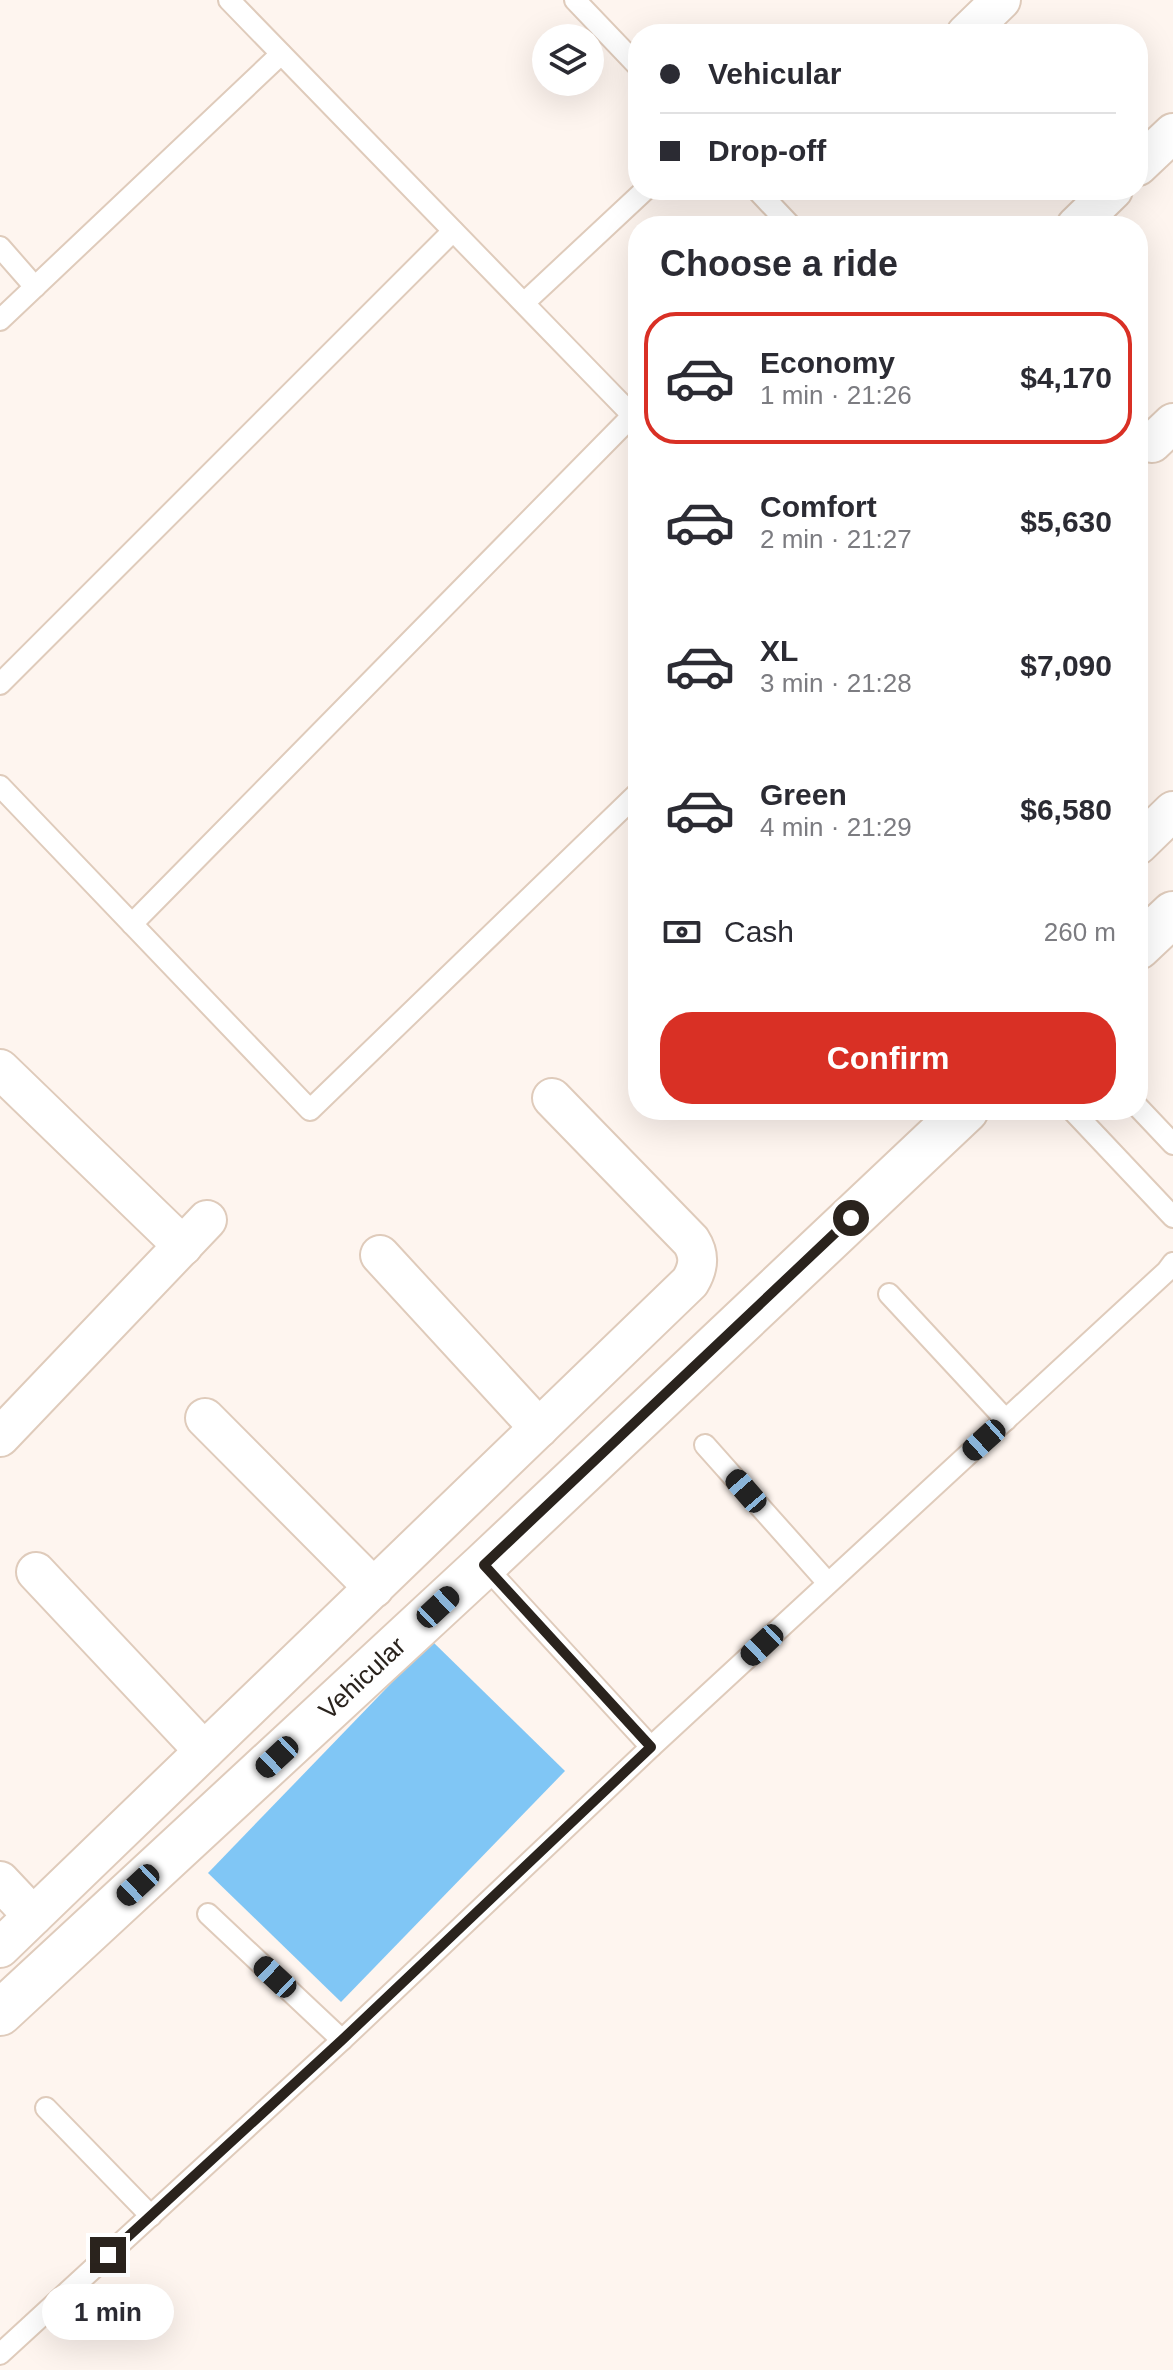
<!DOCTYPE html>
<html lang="en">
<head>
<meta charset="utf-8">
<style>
	:root { --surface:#fff; --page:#f7f7f7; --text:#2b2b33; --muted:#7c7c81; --line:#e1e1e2; --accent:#d93025 }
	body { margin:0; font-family:Arial,sans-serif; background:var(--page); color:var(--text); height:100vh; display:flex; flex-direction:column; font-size:30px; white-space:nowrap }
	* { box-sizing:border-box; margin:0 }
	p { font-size:26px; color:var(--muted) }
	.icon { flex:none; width:44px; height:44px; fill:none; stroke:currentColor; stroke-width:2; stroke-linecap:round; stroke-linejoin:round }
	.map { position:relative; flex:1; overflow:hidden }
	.details { position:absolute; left:628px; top:216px; width:520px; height:904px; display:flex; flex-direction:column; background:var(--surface); border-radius:32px; box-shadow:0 8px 32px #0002 }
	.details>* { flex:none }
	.top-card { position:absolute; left:628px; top:24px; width:520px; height:176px; border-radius:32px; box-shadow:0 8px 32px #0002; display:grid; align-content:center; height:176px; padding:0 32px; background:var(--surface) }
	.fabs { position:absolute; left:532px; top:24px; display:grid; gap:16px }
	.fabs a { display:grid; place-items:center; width:72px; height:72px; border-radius:50%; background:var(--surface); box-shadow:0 8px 32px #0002; font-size:40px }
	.end { position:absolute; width:36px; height:36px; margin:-18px; border:10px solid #2a231d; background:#fff; box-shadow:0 0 0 4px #fff }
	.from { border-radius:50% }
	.bubble { position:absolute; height:56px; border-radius:28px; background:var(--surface); box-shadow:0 8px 32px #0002; font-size:26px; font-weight:700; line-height:56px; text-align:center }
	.car { position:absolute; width:24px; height:48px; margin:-24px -12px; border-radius:10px; box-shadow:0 0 6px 2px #0007; background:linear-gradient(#222 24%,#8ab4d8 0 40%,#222 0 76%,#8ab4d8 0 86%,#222 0) }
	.top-card b { display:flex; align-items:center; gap:28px; height:76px; font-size:30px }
	.top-card b+b { border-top:2px solid var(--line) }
	.top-card i { width:20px; height:20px; background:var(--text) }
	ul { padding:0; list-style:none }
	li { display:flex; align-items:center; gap:24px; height:132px; margin:0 16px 12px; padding:0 16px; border:4px solid transparent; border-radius:32px }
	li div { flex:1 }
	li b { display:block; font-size:30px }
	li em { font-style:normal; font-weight:700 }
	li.selected { border-color:var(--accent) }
	li>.icon { width:72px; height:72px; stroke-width:1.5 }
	h2 { padding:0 32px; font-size:36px; line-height:96px }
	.pay { display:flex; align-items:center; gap:20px; height:88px; padding:0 32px; font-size:30px }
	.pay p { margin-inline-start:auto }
	.primary-button { display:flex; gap:16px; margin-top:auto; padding:16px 32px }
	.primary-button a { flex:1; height:92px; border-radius:32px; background:var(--accent); color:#fff; font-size:32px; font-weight:700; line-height:92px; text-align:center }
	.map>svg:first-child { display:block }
	.water { fill:#80c6f5 }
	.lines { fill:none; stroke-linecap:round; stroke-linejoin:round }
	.service-casing { stroke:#dfcbbb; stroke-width:24 }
	.minor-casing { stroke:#dfcbbb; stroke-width:42 }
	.tertiary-casing { stroke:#dfcbbb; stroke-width:48 }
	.service { stroke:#fff; stroke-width:20 }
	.minor { stroke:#fff; stroke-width:38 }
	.tertiary { stroke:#fff; stroke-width:44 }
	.route { stroke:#2a231d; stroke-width:10 }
	.labels { text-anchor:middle; stroke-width:6; stroke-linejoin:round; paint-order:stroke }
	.street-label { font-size:26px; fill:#2a231d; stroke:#fff }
</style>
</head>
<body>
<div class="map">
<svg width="1173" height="2370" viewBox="0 0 1173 2370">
	<rect width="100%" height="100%" fill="#fef5ef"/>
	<polygon class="water" points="432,1641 565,1771 341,2002 208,1873"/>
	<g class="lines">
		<defs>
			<g id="service">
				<polyline points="229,0 638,421"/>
				<polyline points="575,0 638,66"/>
				<polyline points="757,190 791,226"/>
				<polyline points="0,247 35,287"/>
				<polyline points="524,303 645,190"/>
				<polyline points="0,320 281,54"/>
				<polyline points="0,684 453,231"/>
				<polyline points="0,786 310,1110 638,793"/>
				<polyline points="132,924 633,415"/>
				<polyline points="1138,1107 1173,1144"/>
				<polyline points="1072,1110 1173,1217"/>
				<polyline points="889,1294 1006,1420"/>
				<polyline points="705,1445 828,1583"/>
				<polyline points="484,1565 651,1747"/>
				<polyline points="208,1914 342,2040"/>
				<polyline points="46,2108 151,2216"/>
				<polyline points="0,2354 342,2040 651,1747 1167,1271 1173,1263"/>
			</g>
			<g id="minor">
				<polyline points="966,34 1001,0"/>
				<polyline points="1138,166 1173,133"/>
				<polyline points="1076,226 1113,190"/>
				<polyline points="1152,443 1173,423"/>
				<polyline points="1138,845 1173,811"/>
				<polyline points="0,1069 183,1246"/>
				<polyline points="380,1255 539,1428"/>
				<polyline points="205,1418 374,1588"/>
				<polyline points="0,1437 207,1220"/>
				<polyline points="36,1572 204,1751"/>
				<polyline points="0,1881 33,1916"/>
				<path d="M0,1948L690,1282C699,1267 700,1255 691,1241L552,1098"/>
			</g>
			<g id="tertiary">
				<polyline points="1138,947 1173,914"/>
				<polyline points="0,2013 484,1565 966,1110"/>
			</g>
		</defs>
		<use href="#service" class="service-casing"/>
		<use href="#minor" class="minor-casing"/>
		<use href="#tertiary" class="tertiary-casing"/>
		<use href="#service" class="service"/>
		<use href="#minor" class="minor"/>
		<use href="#tertiary" class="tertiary"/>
	</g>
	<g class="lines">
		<polyline class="route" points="108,2255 342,2040 651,1747 484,1565 851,1218"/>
	</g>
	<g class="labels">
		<g class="street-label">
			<text transform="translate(362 1678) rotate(-43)" y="9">Vehicular</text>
		</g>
	</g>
</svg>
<div class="fabs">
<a><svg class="icon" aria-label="layers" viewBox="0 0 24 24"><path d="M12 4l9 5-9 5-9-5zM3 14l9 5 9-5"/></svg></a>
</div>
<i class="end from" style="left:851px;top:1218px"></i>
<i class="end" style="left:108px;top:2255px"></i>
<div class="bubble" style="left:42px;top:2284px;width:132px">1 min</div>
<i class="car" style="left:984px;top:1440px;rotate:228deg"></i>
<i class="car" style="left:746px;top:1491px;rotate:319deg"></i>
<i class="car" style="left:438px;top:1607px;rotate:47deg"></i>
<i class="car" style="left:762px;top:1645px;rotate:227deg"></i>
<i class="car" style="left:277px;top:1757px;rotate:227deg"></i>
<i class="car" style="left:138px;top:1885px;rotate:227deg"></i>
<i class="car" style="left:275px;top:1977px;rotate:313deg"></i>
<div class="top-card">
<b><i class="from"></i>Vehicular</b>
<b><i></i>Drop-off</b>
</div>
<section class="details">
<h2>Choose a ride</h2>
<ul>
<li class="selected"><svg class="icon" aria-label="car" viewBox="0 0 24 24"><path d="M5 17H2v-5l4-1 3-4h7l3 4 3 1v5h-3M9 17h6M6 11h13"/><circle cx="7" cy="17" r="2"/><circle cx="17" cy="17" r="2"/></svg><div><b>Economy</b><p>1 min · 21:26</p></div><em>$4,170</em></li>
<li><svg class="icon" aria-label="car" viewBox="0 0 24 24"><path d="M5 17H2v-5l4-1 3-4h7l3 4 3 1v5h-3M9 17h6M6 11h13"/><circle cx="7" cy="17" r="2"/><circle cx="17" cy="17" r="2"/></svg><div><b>Comfort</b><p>2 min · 21:27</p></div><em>$5,630</em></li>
<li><svg class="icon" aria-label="car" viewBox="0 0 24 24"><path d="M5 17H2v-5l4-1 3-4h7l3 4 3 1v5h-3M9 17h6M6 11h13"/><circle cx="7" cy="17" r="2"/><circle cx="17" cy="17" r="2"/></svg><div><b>XL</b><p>3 min · 21:28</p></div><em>$7,090</em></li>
<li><svg class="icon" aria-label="car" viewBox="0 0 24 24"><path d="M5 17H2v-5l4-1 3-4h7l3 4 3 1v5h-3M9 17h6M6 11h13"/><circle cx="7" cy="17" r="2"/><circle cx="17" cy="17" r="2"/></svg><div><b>Green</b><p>4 min · 21:29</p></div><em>$6,580</em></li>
</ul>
<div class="pay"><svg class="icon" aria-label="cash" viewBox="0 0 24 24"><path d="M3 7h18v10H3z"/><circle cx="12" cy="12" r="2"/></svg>Cash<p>260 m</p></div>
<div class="primary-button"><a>Confirm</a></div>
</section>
</div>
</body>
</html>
